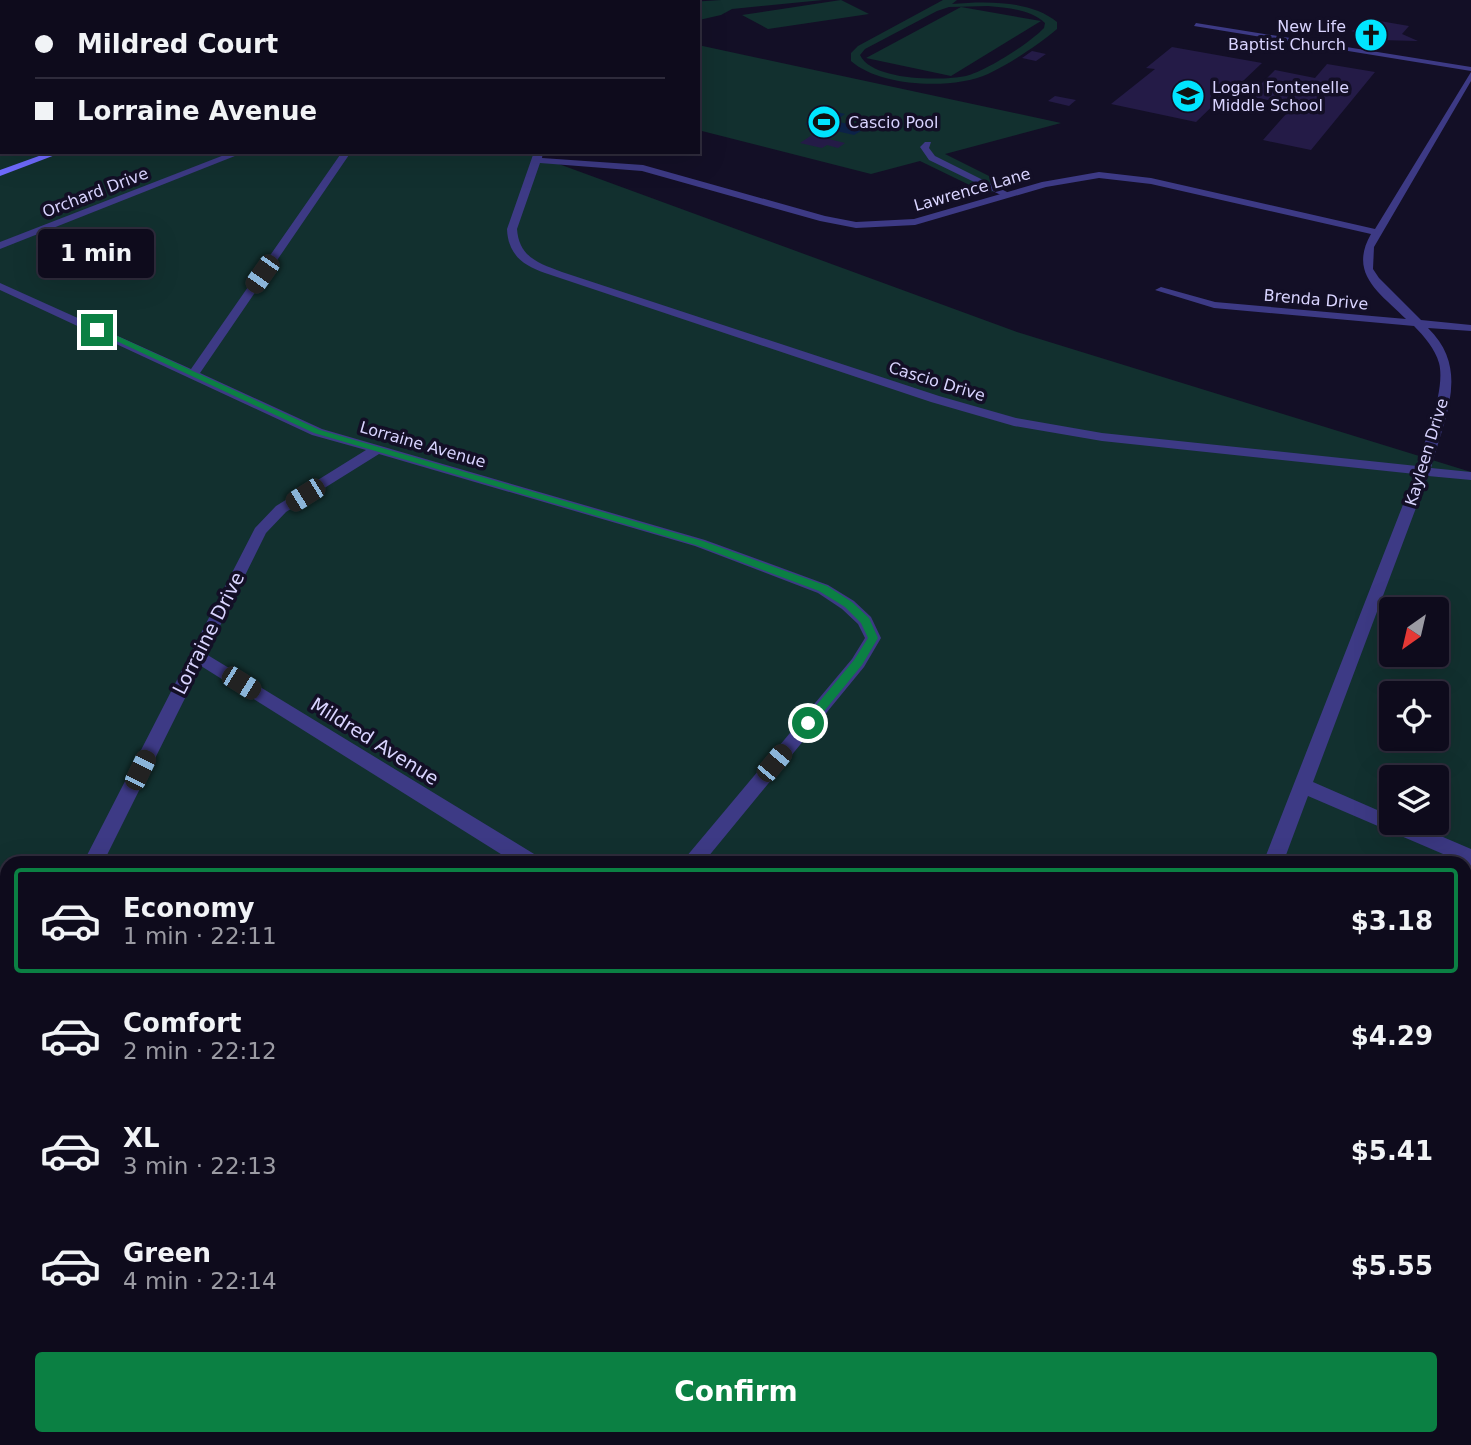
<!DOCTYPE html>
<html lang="en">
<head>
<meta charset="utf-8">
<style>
	:root { --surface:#0e0b1c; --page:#1c1929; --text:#f1f3f6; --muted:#9b9ba3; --line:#2e2b3b; --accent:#0b8043 }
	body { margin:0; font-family:"DejaVu Sans",sans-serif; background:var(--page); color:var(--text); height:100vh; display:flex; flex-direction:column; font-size:26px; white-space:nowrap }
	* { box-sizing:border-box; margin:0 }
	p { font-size:23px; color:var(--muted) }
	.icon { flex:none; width:38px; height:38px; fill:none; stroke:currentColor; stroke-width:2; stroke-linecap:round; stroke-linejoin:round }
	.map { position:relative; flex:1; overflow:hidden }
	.drawer { position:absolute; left:0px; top:856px; width:1472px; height:590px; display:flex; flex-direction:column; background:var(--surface); border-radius:21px 21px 0 0; box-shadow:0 7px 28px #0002,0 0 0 2px var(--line) }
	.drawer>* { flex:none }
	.banner { position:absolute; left:0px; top:0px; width:700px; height:154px; box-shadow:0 7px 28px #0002,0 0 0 2px var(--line); display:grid; align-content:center; height:154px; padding:0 35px; background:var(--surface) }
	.needle { width:46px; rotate:214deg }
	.fabs { position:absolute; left:1379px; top:597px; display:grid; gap:14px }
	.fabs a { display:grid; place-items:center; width:70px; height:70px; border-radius:7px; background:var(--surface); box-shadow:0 7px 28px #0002,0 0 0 2px var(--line); font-size:35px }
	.end { position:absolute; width:32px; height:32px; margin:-16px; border:9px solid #0b8043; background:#fff; box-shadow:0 0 0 4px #fff }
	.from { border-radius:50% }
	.bubble { position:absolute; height:49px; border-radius:7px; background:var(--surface); box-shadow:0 7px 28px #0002,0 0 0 2px var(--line); font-size:23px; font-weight:700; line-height:49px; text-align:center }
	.car { position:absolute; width:21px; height:42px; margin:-21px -10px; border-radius:9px; box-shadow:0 0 5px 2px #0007; background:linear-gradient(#222 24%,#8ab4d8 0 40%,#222 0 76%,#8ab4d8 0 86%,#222 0) }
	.banner b { display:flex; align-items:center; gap:24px; height:66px; font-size:26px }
	.banner b+b { border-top:2px solid var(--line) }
	.banner i { width:18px; height:18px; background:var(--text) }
	ul { padding:12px 0 0; list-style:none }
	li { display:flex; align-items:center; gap:21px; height:105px; margin:0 14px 10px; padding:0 21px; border:4px solid transparent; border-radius:7px }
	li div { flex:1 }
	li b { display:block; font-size:26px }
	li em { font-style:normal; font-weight:700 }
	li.active { border-color:var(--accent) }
	li>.icon { width:63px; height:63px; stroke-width:1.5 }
	.cta { display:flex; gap:14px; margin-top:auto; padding:14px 35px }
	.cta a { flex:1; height:80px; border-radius:7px; background:var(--accent); color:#fff; font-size:28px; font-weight:700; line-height:80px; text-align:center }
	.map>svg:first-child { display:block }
	.green { fill:#12302f; fill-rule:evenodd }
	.water { fill:#0c2248 }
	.building { fill:#241b47 }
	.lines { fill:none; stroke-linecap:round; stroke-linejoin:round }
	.lane { fill:#3d3a85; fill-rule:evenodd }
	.street { fill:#3d3a85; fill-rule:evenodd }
	.secondary { fill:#6f6bff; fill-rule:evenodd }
	.route { fill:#0b8043 }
	.labels { text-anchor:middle; stroke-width:7; stroke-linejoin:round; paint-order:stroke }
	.far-poi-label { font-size:16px; fill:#d9d4ff; stroke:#130f26; text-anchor:start }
	.far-street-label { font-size:16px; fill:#d9d4ff; stroke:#130f26 }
	.street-label { font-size:19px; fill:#d9d4ff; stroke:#130f26 }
</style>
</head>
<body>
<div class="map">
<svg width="1471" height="1445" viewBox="0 0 1471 1445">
	<rect width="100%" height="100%" fill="#130f26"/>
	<g class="green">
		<path d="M0,0L114,2H2V152H526L1017,332L1471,472V1445H0ZM1391,609H1437V654H1391ZM1391,693H1437V738H1391ZM1391,777H1437V822H1391ZM7,863H1465V1438H7Z"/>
		<polygon points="721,0 823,0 732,9 721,15 699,20 698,2 690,2"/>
		<polygon points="841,0 869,14 768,29 742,15"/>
		<path d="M943,0H957L952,4C985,1 1031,0 1057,22V29C1038,45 1011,63 988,74C953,90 880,87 851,61V53L858,46ZM988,6C1008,8 1030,9 1045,23L1044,28C1030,43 986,71 966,76C942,81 872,81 860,55L865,49L937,11L949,7Z"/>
		<polygon points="961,7 1041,21 951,76 866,58"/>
		<polygon points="698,45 1061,123 945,154 1011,187 986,193 920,161 871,174 698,130"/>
	</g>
	<polygon class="water" points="828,110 845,114 835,121 866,128 854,135 805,124"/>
	<g class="building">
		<polygon points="1368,19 1409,26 1402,34 1418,41 1379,40 1351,31 1360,28"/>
		<polygon points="1172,47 1262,63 1242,82 1260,85 1275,70 1315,78 1327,64 1375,72 1311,150 1263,140 1294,105 1227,92 1196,122 1111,104 1155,69 1146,68"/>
		<polygon points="1032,51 1046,54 1036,61 1022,58"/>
		<polygon points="1055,96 1076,100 1069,106 1048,101"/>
		<polygon points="812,135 845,143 838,148 827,145 822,148 800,143"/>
		<polygon points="4,1425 7,1429 7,1438 15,1438 20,1445 0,1445 0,1428"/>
	</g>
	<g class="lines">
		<polygon class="lane" points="925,142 931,142 929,148 935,156 1013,195 1005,197 929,160 920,147"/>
		<g class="street">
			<polygon points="4,0 14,0 2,2"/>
			<polygon points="408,0 420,2 410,2"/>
			<rect x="0" y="21" width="2" height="4"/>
			<polygon points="1196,23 1471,67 1471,71 1194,26"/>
			<path d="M1471,72V81L1374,247L1373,269L1379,278L1421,320L1471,325V331L1428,328C1471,370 1444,418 1431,468L1471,472V480L1428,476L1313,782L1391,816V822H1408L1471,849V866L1308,796L1283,863H1263L1415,474L1102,441L1014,426L931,402L545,273C522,265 508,254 507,229L534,152H543L542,158L643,165L825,216L856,222L914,219L1042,182L1099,172L1151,178L1375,229ZM540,163L642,171L820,221L856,228L915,225L1046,187L1099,178L1151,184L1371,234C1348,274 1380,293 1406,319L1215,302L1161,287L1155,290L1214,308L1414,326C1424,336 1435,349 1439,363C1446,389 1425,440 1417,466L1102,433L1016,418L939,396L562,272C538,263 519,257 517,229Z"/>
			<polygon points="232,152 245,152 0,249 0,242"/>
			<polygon points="342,152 351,152 200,373 322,429 705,540 828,585 854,601 871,617 881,638 864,667 703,863 681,863 852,659 865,638 858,624 842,609 818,593 695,546 379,454 286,512 266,533 206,654 539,857 542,863 515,863 201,666 103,863 83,863 255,528 276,506 366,450 312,435 0,290 0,283 191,369"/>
			<polygon points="7,1014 7,1042 0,1044 0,1016"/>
			<polygon points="1465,1395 1471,1398 1471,1427 1465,1424"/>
			<polygon points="1038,1438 1066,1438 1064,1445 1036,1445"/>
		</g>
		<g class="secondary">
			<polygon points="486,0 495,0 484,2"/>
			<polygon points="50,152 63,152 0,176 0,170"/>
			<polygon points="0,1125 7,1128 7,1156 0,1153"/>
			<polygon points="286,1438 318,1438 321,1445 289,1445"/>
		</g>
	</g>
	<polygon class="route" points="95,328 100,328 320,430 703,541 827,586 852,602 869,618 878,638 862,665 812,726 804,726 804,720 854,660 868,638 861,623 845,607 819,591 696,545 314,433 95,331"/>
	<defs>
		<symbol id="church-disc" viewBox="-11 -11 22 22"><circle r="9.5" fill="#00e5ff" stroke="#130f26"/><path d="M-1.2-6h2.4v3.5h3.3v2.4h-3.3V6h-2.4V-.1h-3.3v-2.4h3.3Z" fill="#111"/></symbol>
		<symbol id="school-disc" viewBox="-11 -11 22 22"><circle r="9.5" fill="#00e5ff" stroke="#130f26"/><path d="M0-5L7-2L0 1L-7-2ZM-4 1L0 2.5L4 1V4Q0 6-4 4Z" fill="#111"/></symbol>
		<symbol id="stadium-disc" viewBox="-11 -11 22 22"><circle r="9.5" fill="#00e5ff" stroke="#130f26"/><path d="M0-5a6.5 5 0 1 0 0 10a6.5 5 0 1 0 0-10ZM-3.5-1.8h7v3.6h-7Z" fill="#111"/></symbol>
	</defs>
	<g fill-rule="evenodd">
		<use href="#church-disc" x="1352" y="16" width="38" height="38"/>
		<use href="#school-disc" x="1169" y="77" width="38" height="38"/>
		<use href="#stadium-disc" x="805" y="103" width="38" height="38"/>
	</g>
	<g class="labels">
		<g class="far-poi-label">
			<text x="1346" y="32" text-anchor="end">New Life<tspan x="1346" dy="18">Baptist Church</tspan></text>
			<text x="1212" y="93">Logan Fontenelle<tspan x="1212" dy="18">Middle School</tspan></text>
			<text x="848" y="128">Cascio Pool</text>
		</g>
		<g class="far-street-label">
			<text transform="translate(972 189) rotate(-16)" y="6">Lawrence Lane</text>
			<text transform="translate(95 192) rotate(-21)" y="6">Orchard Drive</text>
			<text transform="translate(1316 299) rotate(5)" y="6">Brenda Drive</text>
			<text transform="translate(937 381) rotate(17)" y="6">Cascio Drive</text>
			<text transform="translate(423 444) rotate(16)" y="6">Lorraine Avenue</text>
			<text transform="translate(1426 452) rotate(-73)" y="6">Kayleen Drive</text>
		</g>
		<g class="street-label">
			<text transform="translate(208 633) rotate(-63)" y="7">Lorraine Drive</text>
			<text transform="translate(375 741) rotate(32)" y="7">Mildred Avenue</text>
		</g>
	</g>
</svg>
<div class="fabs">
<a><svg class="needle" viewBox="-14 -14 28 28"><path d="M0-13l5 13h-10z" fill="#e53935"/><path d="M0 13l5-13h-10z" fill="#9b9ba3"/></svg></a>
<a><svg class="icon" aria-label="locate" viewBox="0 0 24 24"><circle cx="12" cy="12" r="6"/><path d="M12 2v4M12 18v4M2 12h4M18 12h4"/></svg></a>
<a><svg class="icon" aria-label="layers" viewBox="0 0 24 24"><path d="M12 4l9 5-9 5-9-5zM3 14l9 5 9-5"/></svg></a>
</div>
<i class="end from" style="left:808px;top:723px"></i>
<i class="end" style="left:97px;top:330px"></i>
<div class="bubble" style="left:38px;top:229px;width:116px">1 min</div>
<i class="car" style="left:262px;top:274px;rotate:215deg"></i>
<i class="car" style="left:305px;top:495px;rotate:238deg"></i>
<i class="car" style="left:241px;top:683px;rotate:122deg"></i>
<i class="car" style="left:774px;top:763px;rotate:40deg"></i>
<i class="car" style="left:140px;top:770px;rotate:26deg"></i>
<div class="banner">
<b><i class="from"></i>Mildred Court</b>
<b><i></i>Lorraine Avenue</b>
</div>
<section class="drawer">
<ul>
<li class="active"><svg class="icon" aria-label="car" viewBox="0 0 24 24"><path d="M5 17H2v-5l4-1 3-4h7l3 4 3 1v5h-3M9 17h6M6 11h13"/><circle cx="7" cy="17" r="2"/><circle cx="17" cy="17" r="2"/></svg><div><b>Economy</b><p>1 min · 22:11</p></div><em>$3.18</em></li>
<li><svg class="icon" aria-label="car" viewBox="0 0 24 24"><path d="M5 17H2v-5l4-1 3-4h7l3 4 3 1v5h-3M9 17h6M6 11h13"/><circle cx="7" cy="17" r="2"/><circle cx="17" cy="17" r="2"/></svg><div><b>Comfort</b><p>2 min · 22:12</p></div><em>$4.29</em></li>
<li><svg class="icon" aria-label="car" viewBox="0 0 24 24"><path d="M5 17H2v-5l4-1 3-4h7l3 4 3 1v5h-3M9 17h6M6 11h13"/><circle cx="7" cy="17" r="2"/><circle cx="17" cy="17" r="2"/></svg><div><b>XL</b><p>3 min · 22:13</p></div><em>$5.41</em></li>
<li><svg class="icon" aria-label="car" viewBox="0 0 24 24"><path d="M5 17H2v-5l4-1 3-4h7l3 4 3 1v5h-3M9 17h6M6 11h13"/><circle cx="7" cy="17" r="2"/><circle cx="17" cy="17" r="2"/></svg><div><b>Green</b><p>4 min · 22:14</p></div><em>$5.55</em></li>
</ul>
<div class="cta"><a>Confirm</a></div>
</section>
</div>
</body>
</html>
